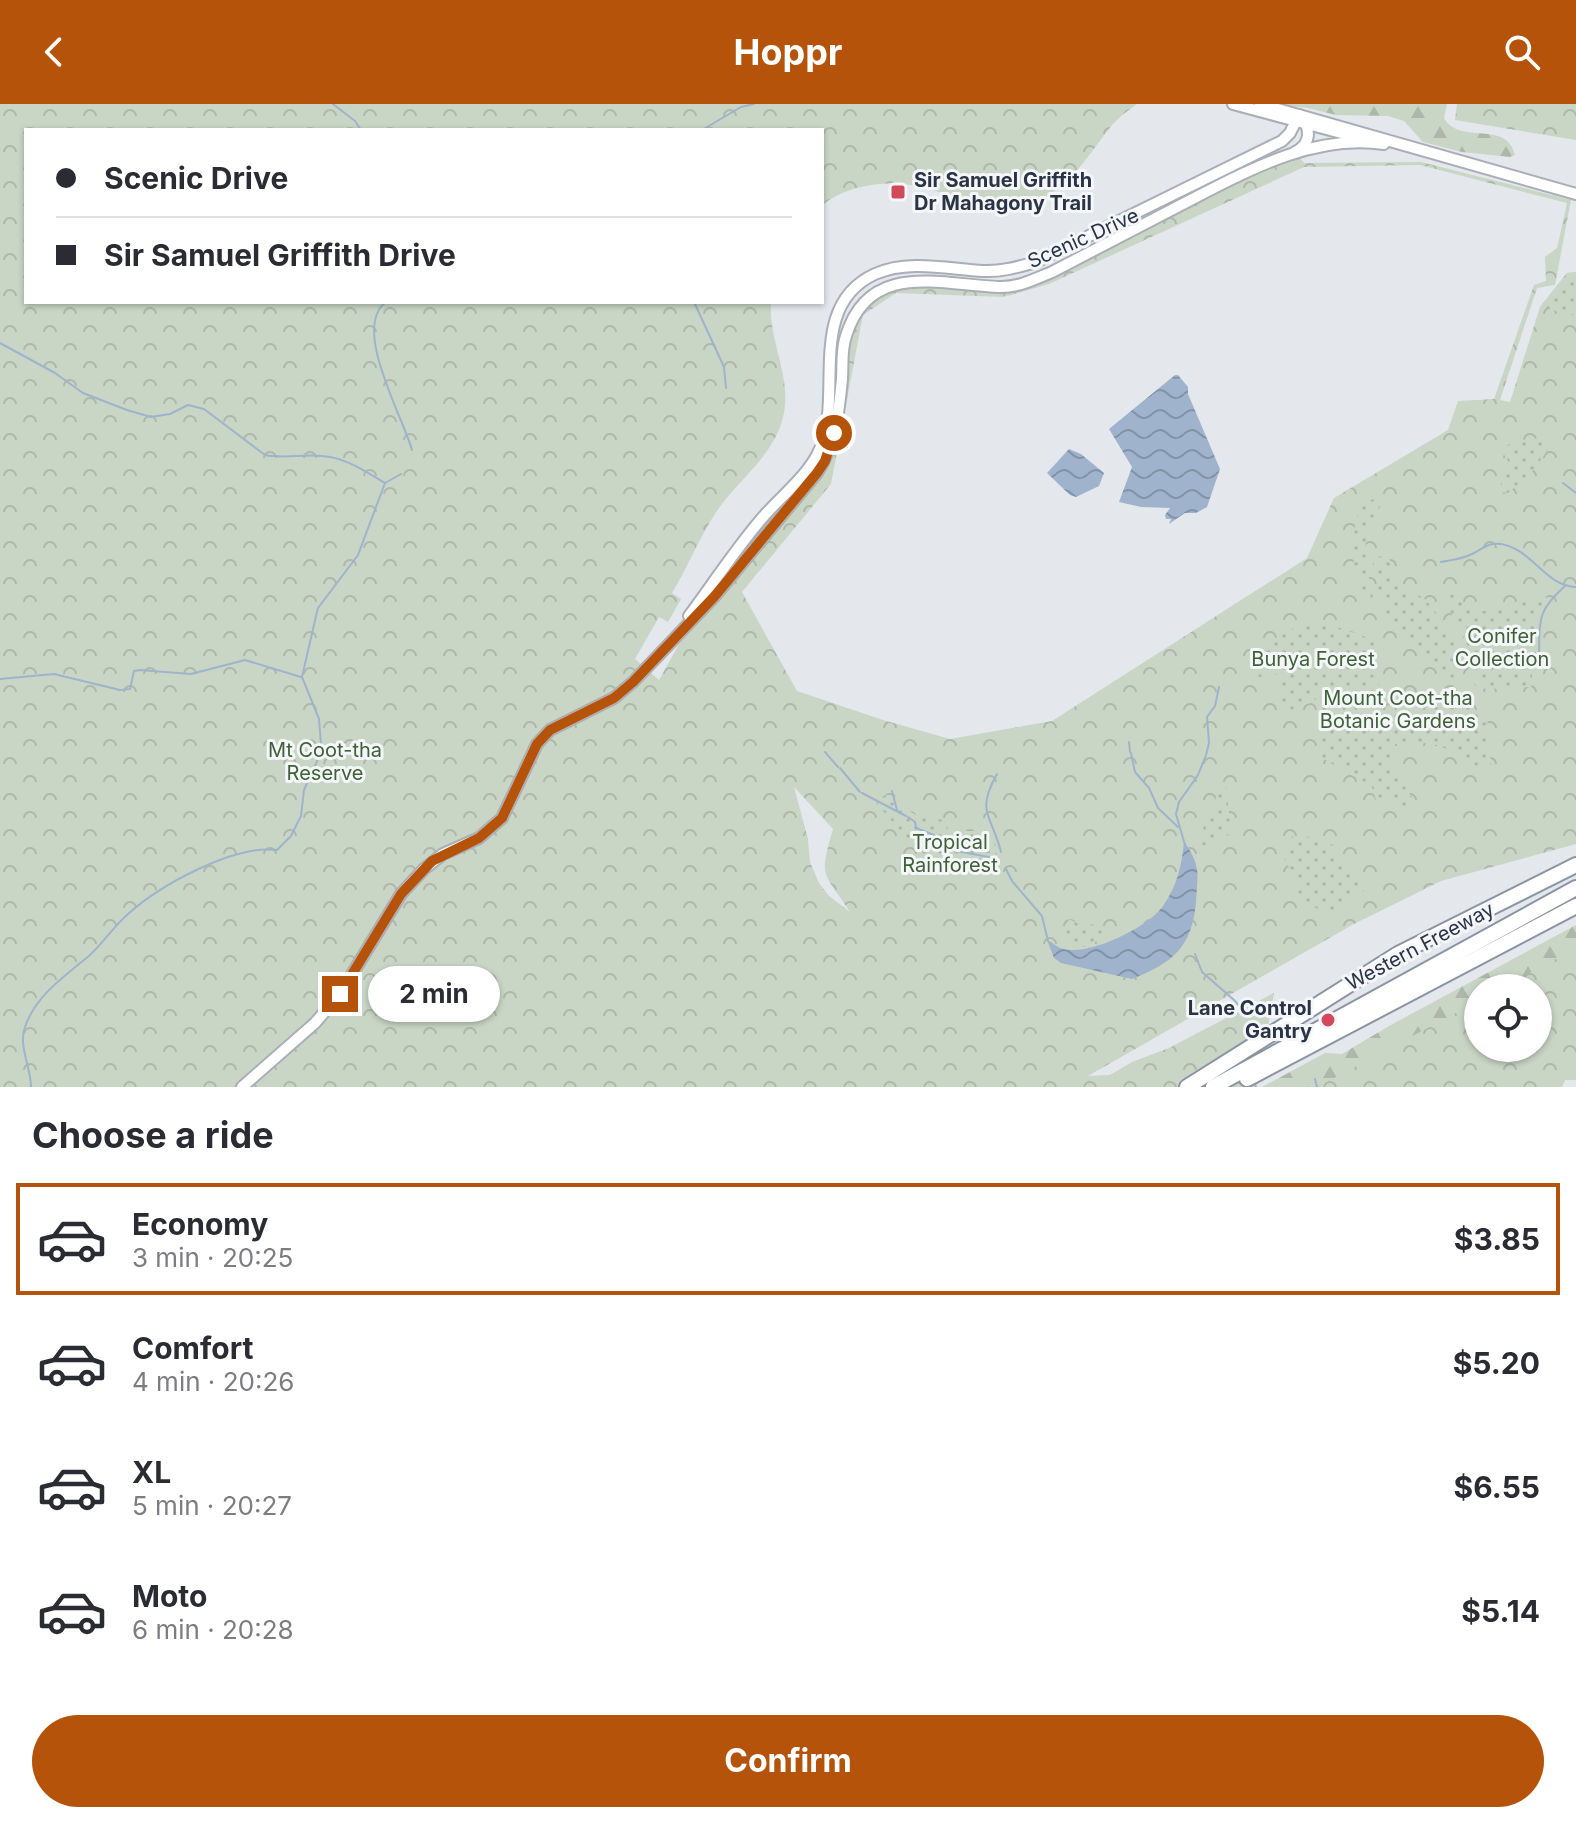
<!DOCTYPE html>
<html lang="en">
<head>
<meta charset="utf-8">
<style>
	:root { --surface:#fff; --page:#f7f7f7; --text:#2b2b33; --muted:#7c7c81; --line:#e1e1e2; --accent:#b45309 }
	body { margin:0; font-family:Inter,sans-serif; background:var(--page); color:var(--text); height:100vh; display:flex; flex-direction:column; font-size:30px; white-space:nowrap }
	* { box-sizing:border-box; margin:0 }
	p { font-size:26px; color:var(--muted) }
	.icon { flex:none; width:44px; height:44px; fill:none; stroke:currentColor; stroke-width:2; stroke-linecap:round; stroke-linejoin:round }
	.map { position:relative; height:983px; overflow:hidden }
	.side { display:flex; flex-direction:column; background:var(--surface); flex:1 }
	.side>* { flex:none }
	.guide { position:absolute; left:24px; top:24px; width:800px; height:176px; border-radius:0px; box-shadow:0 2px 6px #0004; display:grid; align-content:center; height:176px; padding:0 32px; background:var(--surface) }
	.buttons { position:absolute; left:1464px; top:870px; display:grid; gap:16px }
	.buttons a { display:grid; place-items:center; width:88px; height:88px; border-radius:50%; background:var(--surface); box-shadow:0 2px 6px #0004; font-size:40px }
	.end { position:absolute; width:36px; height:36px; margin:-18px; border:10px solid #b45309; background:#fff; box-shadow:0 0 0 4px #fff }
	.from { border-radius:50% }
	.bubble { position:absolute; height:56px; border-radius:28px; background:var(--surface); box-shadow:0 2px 6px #0004; font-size:26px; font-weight:700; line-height:56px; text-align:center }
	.guide b { display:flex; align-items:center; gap:28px; height:76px; font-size:30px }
	.guide b+b { border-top:2px solid var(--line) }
	.guide i { width:20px; height:20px; background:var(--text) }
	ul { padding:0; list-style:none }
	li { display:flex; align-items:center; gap:24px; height:112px; margin:0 16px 12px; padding:0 16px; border:4px solid transparent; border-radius:0px }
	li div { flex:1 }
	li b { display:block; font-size:30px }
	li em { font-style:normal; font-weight:700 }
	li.active { border-color:var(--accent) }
	li>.icon { width:72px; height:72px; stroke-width:1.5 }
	h2 { padding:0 32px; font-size:36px; line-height:96px }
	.button { display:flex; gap:16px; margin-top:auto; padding:16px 32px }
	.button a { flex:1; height:92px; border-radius:48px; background:var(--accent); color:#fff; font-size:32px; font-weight:700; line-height:92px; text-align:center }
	header { display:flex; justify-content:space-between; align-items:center; height:104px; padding:0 32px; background:var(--accent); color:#fff; font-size:36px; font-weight:700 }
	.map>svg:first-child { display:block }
	.forest { fill:url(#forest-firs); fill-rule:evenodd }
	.park { fill:url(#park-crowns); fill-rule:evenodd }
	.garden { fill:url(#garden-dots) }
	.water { fill:url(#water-waves) }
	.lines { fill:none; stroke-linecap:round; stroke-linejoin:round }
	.stream { stroke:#9fb4cc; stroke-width:2 }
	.secondary-casing { stroke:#a9aeb7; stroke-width:14 }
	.motorway-casing { stroke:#8b94a3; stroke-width:18 }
	.secondary { stroke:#fff; stroke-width:10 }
	.motorway { stroke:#fff; stroke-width:14 }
	.route { stroke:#b45309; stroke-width:10 }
	.poi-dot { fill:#d1495b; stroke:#f4f6f9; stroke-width:3 }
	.labels { text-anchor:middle; stroke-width:6; stroke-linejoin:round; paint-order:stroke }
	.poi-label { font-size:20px; font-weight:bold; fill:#2b3445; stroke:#f4f6f9; text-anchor:start }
	.street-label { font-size:20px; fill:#2b3445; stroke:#f4f6f9 }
	.park-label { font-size:20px; fill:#3f6138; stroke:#f4f6f9 }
</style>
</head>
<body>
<header><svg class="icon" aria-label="back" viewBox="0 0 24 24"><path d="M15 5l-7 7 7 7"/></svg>Hoppr<svg class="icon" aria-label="search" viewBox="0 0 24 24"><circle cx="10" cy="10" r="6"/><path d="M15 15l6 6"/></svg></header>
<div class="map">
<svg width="1576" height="983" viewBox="0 0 1576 983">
	<defs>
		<pattern id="forest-firs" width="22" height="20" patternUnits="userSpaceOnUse" patternTransform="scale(2)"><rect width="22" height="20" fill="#c9d6c5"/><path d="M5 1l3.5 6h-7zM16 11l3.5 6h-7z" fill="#adb8ab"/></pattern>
		<pattern id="park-crowns" width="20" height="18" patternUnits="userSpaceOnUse" patternTransform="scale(2)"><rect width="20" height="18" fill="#c9d6c5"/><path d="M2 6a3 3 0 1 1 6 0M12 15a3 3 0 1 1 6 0" fill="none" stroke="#adb8ab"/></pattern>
		<pattern id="garden-dots" width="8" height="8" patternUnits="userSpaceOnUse" patternTransform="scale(2)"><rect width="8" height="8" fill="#c9d6c5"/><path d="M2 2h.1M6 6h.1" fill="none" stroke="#adb8ab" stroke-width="1.8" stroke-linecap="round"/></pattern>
		<pattern id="water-waves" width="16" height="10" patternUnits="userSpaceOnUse" patternTransform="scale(2)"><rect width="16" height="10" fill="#9fb4cc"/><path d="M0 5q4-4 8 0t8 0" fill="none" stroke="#8293a7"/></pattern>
	</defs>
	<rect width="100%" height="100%" fill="#e4e7ec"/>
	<g class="forest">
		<path d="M1275,0H1447L1444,14C1460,42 1507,15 1515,51L1510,53L1462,48L1423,38L1404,17L1388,12L1336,11L1308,4Z"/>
		<path d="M1576,821V976H1565L1562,983H1262L1325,949L1342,950L1389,922ZM1478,884H1538V944H1478Z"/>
	</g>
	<g class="park">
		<path d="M0,0H1137C1129,6 1120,12 1113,20C1088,50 1070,87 1030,99C990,110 959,93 922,83C890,75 848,80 822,101V26H26V198H771C768,237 793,274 783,313C773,355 734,378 713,413C698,437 687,464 672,489L681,495L668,518L659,513L635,555L659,576L679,540L825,364L849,233L864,205L883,189L906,182H932L998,188L1059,169L1255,69L1299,53L1304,59L1421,58L1571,96L1555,181L1537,184L1500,296L1510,298L1540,203L1567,169L1576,168V740L1441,777L1352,821L1088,972L1110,971L1132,958L1169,944L1274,889L1257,983H0ZM1420,61L1567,99L1557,144L1545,153L1546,177L1534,181L1494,295L1458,297L1448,326L1334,394L1307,454L1052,617L950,635L883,616L797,587L742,488L831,380L863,211L896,189L1004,193L1049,180L1304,63ZM794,683L833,725C818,776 824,767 850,808L829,792L819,779L810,758L808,735Z"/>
		<polygon points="1457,0 1576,0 1576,36 1455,16"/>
		<polygon points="1576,844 1576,965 1550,983 1317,983 1478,897 1478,944 1538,944 1538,884 1502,884"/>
	</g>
	<g class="garden">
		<polygon points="1576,168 1576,212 1540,203 1567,169"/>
		<polygon points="1541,334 1555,336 1532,368 1508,389 1500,388 1503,366 1508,357 1500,344 1520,336"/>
		<path d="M1388,390C1383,399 1376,408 1371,418C1359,442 1370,478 1375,503C1350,483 1347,430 1362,401L1381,391Z"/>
		<path d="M1372,452L1389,453L1393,468L1399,480L1425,495L1459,537L1463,570L1479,584C1459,580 1446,571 1430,558C1420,550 1409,543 1401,534C1383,516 1375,477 1372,452Z"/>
		<polygon points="1436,482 1456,493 1474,509 1547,493 1538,516 1531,583 1485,585 1469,565 1466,537"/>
		<path d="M1305,519L1328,520L1375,536L1369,565L1381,584L1385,600L1367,602L1325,589L1310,599L1283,609L1278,571L1268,569L1258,574C1263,536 1272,535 1305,519Z"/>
		<path d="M1320,598L1334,604L1368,613L1378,608L1407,611L1460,598L1487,612L1491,663L1488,666C1477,664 1468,657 1459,651C1437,638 1419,637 1395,640L1390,647L1392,660L1413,695L1412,701L1401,710L1389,693L1376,696L1372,683L1317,651L1324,618Z"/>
		<polygon points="1220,679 1226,679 1231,730 1202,742 1204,716 1214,700"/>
		<path d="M888,691L899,693C911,715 922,713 946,716L948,727H985L999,745L997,749H988L984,754L982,764L940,772L876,699L879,693Z"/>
		<path d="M1302,731L1334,741L1351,772L1366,785L1331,811C1320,806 1306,801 1299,790C1290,776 1293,763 1280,749L1291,733Z"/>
		<polygon points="1069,815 1081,821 1100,820 1103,834 1084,843 1064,841"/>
	</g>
	<g class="water">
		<polygon points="1175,271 1178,271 1188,283 1188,290 1220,365 1207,403 1196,409 1185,409 1169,420 1171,415 1166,415 1165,411 1170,404 1141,403 1119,398 1132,363 1109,325"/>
		<polygon points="1069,345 1081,350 1104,369 1099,382 1076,393 1070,391 1047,369"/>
		<path d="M1184,737C1201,763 1198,768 1196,798C1192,843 1173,859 1132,875L1061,859L1054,854L1047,836C1052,838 1058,844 1064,845C1089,852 1149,823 1163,802C1177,782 1182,761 1184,737Z"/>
	</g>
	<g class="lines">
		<g class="stream">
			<polyline points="333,0 355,17 361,26"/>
			<polyline points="702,26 741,3 754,0"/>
			<path d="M386,198C351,223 403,313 412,346"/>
			<polyline points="694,198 724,263 726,284"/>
			<path d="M0,239L55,269L83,289L127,306L151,313L170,310L188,301L204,305L265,351C284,355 303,350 322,352C345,353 366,368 385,379L401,370"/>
			<polyline points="1563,379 1576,389"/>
			<path d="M1441,458C1452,456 1462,455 1472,450C1483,445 1488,438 1501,440C1532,445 1545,482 1576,483"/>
			<path d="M1539,550C1540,515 1537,507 1565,482"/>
			<polyline points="0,575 54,570 120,586 130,585 134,567 140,566 191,570 245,556 301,573"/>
			<polyline points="1129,638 1130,648"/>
			<polyline points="825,648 838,663"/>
			<polyline points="1131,649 1135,668 1149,684 1158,704 1178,723"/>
			<polyline points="840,664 860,688"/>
			<path d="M997,670C975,709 992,711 1001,748"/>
			<polyline points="892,687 897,706"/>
			<polyline points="862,689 906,712"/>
			<polyline points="908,713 915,718 916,724 934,731 951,746 989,753"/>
			<polyline points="1185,741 1176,710 1179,698 1198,671 1206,651 1209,639 1207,613 1215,602 1219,583"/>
			<polyline points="1006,765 1012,777 1042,812 1048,837"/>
			<polyline points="1195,850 1202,868 1234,896 1248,912"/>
			<polyline points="1315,975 1317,983"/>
			<path d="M31,983C31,963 18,942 25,923C36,891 65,872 90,851C104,838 114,822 128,810C159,782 234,740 277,746L291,732L301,712L304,686L319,653L321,640L319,615L302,573L316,512L318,504L358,451L385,379"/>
		</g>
		<defs>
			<g id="secondary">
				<polyline points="1233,0 1360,34"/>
				<polyline points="1260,0 1576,90"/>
				<path d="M1295,48C1308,42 1311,30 1305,18"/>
				<path d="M689,512C712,481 733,449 758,419C780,391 814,370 824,334C839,279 810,200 875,170C908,155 948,165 983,167C1001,168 1018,163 1036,158L1282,37L1290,29L1299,11"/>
				<path d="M242,983L315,919L340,890L401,790L424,765L443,750L479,734L502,714L537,640L550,626L614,594L633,578L714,493L817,369C835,341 839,308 842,275C843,260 841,246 846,232C869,156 941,181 999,183C1017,184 1035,175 1052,168C1093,147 1135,125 1177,103C1240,71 1310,29 1384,40"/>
			</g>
			<g id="motorway">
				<polyline points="1247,975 1576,802"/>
				<polyline points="1187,983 1398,850 1576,761"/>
				<polyline points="1213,983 1576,784"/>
			</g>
		</defs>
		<use href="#secondary" class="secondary-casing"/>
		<use href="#motorway" class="motorway-casing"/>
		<use href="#secondary" class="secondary"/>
		<use href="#motorway" class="motorway"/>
	</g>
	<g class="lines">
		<polyline class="route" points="340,890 401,790 432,757 479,734 502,714 537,640 550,626 614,594 633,578 714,493 817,369 825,357 834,329"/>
	</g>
	<g class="poi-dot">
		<rect x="890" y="80" width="16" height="16" rx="4"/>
		<circle cx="1328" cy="916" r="8"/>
	</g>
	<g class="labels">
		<g class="poi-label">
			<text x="914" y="83">Sir Samuel Griffith<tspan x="914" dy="23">Dr Mahagony Trail</tspan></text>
			<text x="1312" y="911" text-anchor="end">Lane Control<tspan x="1312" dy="23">Gantry</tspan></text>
		</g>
		<g class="street-label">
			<text transform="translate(1083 134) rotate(-24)" y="7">Scenic Drive</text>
			<text transform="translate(1420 842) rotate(-28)" y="7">Western Freeway</text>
		</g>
		<g class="park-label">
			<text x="1502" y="539">Conifer<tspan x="1502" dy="23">Collection</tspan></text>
			<text x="1313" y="562">Bunya Forest</text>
			<text x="1398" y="601">Mount Coot-tha<tspan x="1398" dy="23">Botanic Gardens</tspan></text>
			<text x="325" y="653">Mt Coot-tha<tspan x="325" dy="23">Reserve</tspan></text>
			<text x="950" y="745">Tropical<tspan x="950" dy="23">Rainforest</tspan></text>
		</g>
	</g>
</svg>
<div class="buttons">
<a><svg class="icon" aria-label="locate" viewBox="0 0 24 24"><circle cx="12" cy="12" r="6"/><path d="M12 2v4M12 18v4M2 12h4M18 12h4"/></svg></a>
</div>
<i class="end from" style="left:834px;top:329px"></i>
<i class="end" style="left:340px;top:890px"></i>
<div class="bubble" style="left:368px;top:862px;width:132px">2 min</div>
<div class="guide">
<b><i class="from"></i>Scenic Drive</b>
<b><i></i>Sir Samuel Griffith Drive</b>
</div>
</div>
<section class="side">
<h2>Choose a ride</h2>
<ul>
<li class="active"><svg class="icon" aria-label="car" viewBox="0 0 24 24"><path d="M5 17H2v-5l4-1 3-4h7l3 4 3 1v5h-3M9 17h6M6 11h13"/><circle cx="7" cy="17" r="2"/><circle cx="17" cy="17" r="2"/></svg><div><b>Economy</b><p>3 min · 20:25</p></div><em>$3.85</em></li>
<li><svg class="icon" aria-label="car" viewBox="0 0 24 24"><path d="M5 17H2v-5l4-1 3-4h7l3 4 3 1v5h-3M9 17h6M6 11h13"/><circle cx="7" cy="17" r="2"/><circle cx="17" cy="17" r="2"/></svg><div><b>Comfort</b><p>4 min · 20:26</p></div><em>$5.20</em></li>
<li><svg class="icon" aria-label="car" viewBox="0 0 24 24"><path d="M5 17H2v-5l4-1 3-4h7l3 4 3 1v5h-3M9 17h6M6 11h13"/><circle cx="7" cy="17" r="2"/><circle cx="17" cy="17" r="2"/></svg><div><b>XL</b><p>5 min · 20:27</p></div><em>$6.55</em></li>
<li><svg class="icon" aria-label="car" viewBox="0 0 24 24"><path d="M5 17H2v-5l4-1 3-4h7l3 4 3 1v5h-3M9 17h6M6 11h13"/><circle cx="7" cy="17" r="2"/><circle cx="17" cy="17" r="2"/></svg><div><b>Moto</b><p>6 min · 20:28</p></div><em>$5.14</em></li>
</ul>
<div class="button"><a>Confirm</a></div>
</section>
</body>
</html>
